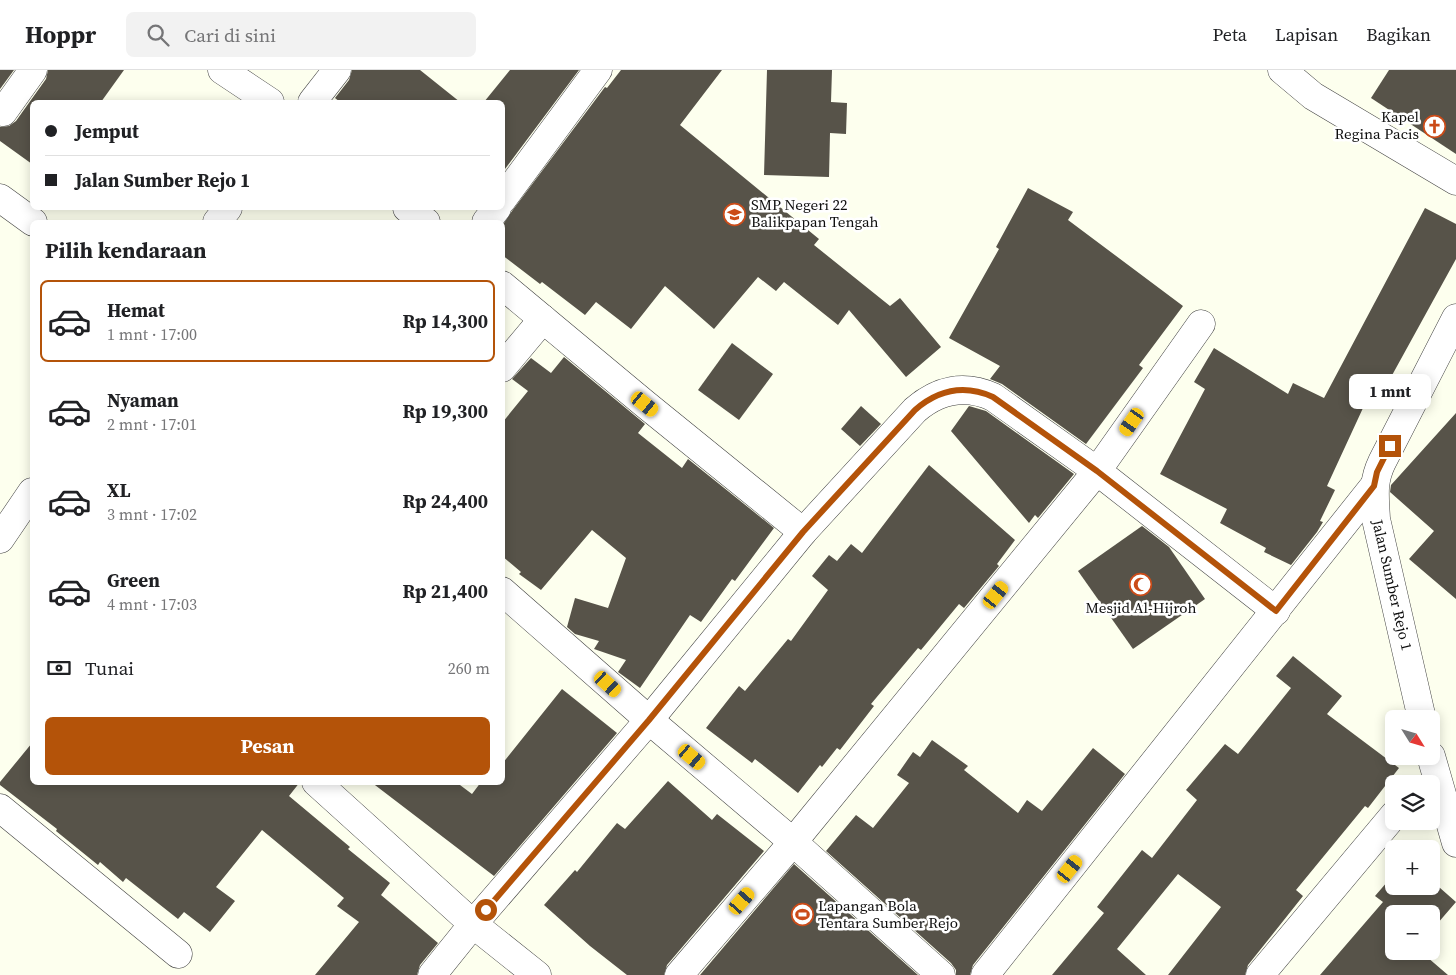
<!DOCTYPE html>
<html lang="id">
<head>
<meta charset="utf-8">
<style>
	:root { --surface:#fff; --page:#f2f2f2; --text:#202124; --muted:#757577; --line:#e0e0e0; --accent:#b45309 }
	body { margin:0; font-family:"Source Serif 4",serif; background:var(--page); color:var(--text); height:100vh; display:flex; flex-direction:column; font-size:19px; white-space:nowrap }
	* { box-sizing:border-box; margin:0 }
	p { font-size:16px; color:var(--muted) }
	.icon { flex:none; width:28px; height:28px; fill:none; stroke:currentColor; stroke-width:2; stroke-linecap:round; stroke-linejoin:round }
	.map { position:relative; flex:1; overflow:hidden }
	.sheet { position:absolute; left:30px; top:150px; width:475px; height:565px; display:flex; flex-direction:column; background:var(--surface); border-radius:8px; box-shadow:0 2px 12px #0003 }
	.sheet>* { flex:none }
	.banner { position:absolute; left:30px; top:30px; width:475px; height:110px; border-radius:8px; box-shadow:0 2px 12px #0003; display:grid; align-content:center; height:110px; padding:0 15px; background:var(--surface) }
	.needle { width:32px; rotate:127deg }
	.tools { position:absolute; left:1385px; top:640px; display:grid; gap:10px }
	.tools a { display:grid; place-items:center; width:55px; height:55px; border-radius:8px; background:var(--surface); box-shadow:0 2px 12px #0003; font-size:25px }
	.end { position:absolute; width:22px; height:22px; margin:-11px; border:6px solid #b45309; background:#fff; box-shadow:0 0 0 2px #fff }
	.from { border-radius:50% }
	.bubble { position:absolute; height:35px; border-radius:8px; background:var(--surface); box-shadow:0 2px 12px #0003; font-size:16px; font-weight:700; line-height:35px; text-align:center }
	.car { position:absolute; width:15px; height:30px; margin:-15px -8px; border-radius:6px; box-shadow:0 0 4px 1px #0007; background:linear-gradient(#f5c518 24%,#345 0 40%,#f5c518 0 76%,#345 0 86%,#f5c518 0) }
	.banner b { display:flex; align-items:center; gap:18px; height:48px; font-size:19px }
	.banner b+b { border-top:1px solid var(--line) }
	.banner i { width:12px; height:12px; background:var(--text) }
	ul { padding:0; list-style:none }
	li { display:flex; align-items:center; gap:15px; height:82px; margin:0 10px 8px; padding:0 5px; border:2px solid transparent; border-radius:8px }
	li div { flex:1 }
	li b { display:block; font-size:19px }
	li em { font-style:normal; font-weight:700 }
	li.current { border-color:var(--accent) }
	li>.icon { width:45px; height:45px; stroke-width:1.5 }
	h2 { padding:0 15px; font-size:22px; line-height:60px }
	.pay { display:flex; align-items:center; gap:12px; height:55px; padding:0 15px; font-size:19px }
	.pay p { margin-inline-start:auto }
	.primary-button { display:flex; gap:10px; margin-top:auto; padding:10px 15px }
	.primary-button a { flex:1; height:58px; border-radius:8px; background:var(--accent); color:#fff; font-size:20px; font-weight:700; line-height:58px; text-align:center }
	header { display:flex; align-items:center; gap:30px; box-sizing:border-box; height:70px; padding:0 25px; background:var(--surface); border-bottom:1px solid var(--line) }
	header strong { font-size:24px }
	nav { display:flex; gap:28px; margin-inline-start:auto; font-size:18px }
	.search { width:350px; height:45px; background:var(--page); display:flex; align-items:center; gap:12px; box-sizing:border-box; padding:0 18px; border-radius:8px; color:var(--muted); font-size:19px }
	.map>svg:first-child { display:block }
	.building { fill:#575349 }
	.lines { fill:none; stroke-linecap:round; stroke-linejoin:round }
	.minor-casing { stroke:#414141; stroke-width:29 }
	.minor { stroke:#fff; stroke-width:28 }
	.route { stroke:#b45309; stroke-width:6 }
	.labels { text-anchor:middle; stroke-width:5; stroke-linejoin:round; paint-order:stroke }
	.poi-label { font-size:15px; fill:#0e0e0e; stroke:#fff; text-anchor:start }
	.street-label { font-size:15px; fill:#0e0e0e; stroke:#fff }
</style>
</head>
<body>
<header>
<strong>Hoppr</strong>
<div class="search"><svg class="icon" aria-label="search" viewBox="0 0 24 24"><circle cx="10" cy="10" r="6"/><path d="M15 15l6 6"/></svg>Cari di sini</div>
<nav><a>Peta</a><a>Lapisan</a><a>Bagikan</a></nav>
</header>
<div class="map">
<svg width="1456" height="905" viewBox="0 0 1456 905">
	<rect width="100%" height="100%" fill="#fdffee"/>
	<g class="building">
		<polygon points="0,0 14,0 0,19"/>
		<polygon points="48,0 124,0 101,32 32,32 32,94 0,71 0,57 9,56 16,51 46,9"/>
		<polygon points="352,0 420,0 460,32 340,32 335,28 349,10"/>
		<polygon points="510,0 579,0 502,103 502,32 484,32"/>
		<polygon points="621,0 722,0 680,55 819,169 814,175 890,236 900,228 941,277 906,307 849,240 838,255 784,212 776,221 758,207 714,259 665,216 631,259 596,232 585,245 542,212 540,214 502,185 502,156 512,141 605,17 607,18"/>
		<polygon points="767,0 832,0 831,32 847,33 846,64 830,63 829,107 764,105"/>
		<polygon points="1389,0 1456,0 1456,84 1371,28"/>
		<polygon points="1028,118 1073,142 1068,150 1183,236 1139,295 1143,298 1086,374 1002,314 990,309 1000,296 949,268 999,179 996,177"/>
		<polygon points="1425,138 1456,154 1456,189 1385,318 1375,312 1327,416 1335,420 1320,451 1323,452 1317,462 1291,495 1264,482 1266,478 1220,453 1227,439 1160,404 1205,319 1194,312 1214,278 1288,324 1293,313 1324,328"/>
		<polygon points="732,273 773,304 739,350 698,320"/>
		<polygon points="564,287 645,354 638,363 682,398 688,389 774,458 735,511 732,509 701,552 690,545 640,618 618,602 626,590 594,579 599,571 575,564 567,557 575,528 608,538 626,488 592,460 541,520 519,504 521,502 502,486 502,353 528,321 512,309 531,288 551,303"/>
		<polygon points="861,336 881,354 860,376 841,359"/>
		<polygon points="969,336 986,341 1074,404 1038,448 1035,445 1029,453 951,361"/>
		<polygon points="1456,343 1456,529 1409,489 1434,461 1390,422 1391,415"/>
		<polygon points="929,395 1015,470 997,494 999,496 964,538 959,534 921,580 918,578 871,634 874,636 840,680 837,678 822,697 820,695 798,723 755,689 752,693 706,658 739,616 745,621 788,569 791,571 828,520 812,506 829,485 837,491 851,474 862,483"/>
		<polygon points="1142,456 1169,477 1205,529 1133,579 1078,501"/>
		<polygon points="1293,586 1342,626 1327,644 1399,698 1368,738 1365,736 1296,820 1303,826 1248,895 1245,905 1168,905 1221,837 1178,804 1117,879 1146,905 1052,905 1104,843 1097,837 1142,780 1152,788 1197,730 1186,720 1225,674 1238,684 1291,618 1276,606"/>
		<polygon points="562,619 617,663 494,806 371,712 456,712 472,724 481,712 502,712 502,694"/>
		<polygon points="932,670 968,696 964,700 1018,743 1027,730 1042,741 1093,678 1125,704 973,895 970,905 956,905 956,900 951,893 826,781 856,745 873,758 909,713 897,705 913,682 920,687"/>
		<polygon points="32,673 32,712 300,712 289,726 350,777 348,779 390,813 381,825 438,873 420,895 417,905 315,905 359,852 337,836 344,828 262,760 216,817 235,831 210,862 184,842 178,849 126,808 123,812 100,792 98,795 56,761 57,759 0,715 0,712"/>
		<polygon points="668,711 712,750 717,744 764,781 667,895 664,905 627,905 590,876 544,835 575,800 577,802 617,753 625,759"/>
		<polygon points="794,794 918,905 700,905"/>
		<polygon points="1394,804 1394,816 1431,816 1431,810 1456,832 1431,861 1431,844 1394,844 1394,881 1420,881 1448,905 1320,905 1383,832 1375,826"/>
	</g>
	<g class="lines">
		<defs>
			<g id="minor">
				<polyline points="222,0 270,32"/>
				<polyline points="1282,0 1313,26 1456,111"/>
				<polyline points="312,32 337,0"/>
				<polyline points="3,42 33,0"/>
				<polyline points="0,128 33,152"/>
				<polyline points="502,130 598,0"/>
				<polyline points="407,138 426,152"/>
				<polyline points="217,152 228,138"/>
				<polyline points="486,152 497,138"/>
				<polyline points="502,215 645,334 803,462"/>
				<polyline points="502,298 543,249"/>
				<polyline points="0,469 32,422"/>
				<polyline points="502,521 649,650 793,772 941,905"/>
				<path d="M1422,649L1376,449C1375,427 1372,413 1382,392L1456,248"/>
				<polyline points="1431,686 1456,773"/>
				<polyline points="316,712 473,854 537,905"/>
				<polyline points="0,738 178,884"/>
				<path d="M432,905L473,854L649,650L803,462L915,340C938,320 964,314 993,327L1097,401L1276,541"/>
				<polyline points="679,905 793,772 1097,401 1201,254"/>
				<polyline points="985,905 1374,416"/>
				<polyline points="1260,905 1394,745"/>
			</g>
		</defs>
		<use href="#minor" class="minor-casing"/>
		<use href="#minor" class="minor"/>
	</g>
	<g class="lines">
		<path class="route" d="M486,840L649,650L803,462L915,340C938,320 964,314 993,327L1097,401L1276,541L1374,416L1377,402L1390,376"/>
	</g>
	<defs>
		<symbol id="church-ring" viewBox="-11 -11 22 22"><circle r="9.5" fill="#fff" stroke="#cb4b18" stroke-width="1.5"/><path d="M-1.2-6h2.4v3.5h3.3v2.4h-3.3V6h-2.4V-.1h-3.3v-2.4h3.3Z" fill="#cb4b18"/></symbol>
		<symbol id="school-ring" viewBox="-11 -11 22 22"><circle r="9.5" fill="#fff" stroke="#cb4b18" stroke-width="1.5"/><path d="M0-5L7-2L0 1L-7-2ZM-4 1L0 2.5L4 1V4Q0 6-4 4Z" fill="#cb4b18"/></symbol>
		<symbol id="mosque-ring" viewBox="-11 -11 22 22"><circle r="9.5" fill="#fff" stroke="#cb4b18" stroke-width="1.5"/><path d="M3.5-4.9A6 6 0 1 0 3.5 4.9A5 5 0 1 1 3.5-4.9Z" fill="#cb4b18"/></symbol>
		<symbol id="stadium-ring" viewBox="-11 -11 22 22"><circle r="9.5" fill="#fff" stroke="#cb4b18" stroke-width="1.5"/><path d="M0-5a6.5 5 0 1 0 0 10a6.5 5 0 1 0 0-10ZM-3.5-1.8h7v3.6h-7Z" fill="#cb4b18"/></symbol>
	</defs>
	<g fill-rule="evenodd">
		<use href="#church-ring" x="1422" y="44" width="25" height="25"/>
		<use href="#school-ring" x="722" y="132" width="25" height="25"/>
		<use href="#mosque-ring" x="1128" y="502" width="25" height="25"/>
		<use href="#stadium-ring" x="790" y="832" width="25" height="25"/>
	</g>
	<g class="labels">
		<g class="poi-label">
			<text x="1419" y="52" text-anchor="end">Kapel<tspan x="1419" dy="17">Regina Pacis</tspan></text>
			<text x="751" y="140">SMP Negeri 22<tspan x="751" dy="17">Balikpapan Tengah</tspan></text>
			<text x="1141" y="543" text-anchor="middle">Mesjid Al-Hijroh</text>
			<text x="818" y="841">Lapangan Bola<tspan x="818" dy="17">Tentara Sumber Rejo</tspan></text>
		</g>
		<g class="street-label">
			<text transform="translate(1392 515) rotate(77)" y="5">Jalan Sumber Rejo 1</text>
		</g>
	</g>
</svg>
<div class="tools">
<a><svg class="needle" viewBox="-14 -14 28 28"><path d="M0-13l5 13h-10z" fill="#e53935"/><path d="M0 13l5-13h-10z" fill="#757577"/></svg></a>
<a><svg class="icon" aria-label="layers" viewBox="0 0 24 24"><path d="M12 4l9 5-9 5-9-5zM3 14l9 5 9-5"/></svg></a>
<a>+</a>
<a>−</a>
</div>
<i class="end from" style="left:486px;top:840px"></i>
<i class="end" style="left:1390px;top:376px"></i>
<div class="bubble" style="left:1349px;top:304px;width:82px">1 mnt</div>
<i class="car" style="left:645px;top:334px;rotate:129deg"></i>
<i class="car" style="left:1132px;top:352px;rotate:215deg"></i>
<i class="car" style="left:996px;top:525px;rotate:39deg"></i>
<i class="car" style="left:608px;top:614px;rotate:132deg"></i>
<i class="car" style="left:692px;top:687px;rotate:130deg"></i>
<i class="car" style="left:1070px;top:799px;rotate:39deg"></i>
<i class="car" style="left:742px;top:831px;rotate:41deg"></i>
<div class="banner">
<b><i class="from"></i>Jemput</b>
<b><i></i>Jalan Sumber Rejo 1</b>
</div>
<section class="sheet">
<h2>Pilih kendaraan</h2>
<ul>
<li class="current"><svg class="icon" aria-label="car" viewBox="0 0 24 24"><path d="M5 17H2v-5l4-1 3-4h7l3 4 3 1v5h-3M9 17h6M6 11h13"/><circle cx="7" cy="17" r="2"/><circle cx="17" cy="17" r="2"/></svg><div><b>Hemat</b><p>1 mnt · 17:00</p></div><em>Rp 14,300</em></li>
<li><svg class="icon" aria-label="car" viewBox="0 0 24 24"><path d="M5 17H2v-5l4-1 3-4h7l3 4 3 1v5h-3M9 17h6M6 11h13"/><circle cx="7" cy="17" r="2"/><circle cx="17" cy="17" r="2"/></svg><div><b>Nyaman</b><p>2 mnt · 17:01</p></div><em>Rp 19,300</em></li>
<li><svg class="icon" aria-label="car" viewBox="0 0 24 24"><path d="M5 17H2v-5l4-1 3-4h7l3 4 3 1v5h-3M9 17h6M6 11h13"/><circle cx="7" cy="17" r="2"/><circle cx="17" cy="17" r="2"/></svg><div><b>XL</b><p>3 mnt · 17:02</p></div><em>Rp 24,400</em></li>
<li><svg class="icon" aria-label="car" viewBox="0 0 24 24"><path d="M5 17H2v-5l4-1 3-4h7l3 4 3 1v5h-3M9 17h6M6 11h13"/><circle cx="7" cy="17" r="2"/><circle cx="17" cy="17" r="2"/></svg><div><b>Green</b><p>4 mnt · 17:03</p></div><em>Rp 21,400</em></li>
</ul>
<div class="pay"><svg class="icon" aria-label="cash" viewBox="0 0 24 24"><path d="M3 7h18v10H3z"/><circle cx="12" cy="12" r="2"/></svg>Tunai<p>260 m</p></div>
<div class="primary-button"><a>Pesan</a></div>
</section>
</div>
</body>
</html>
